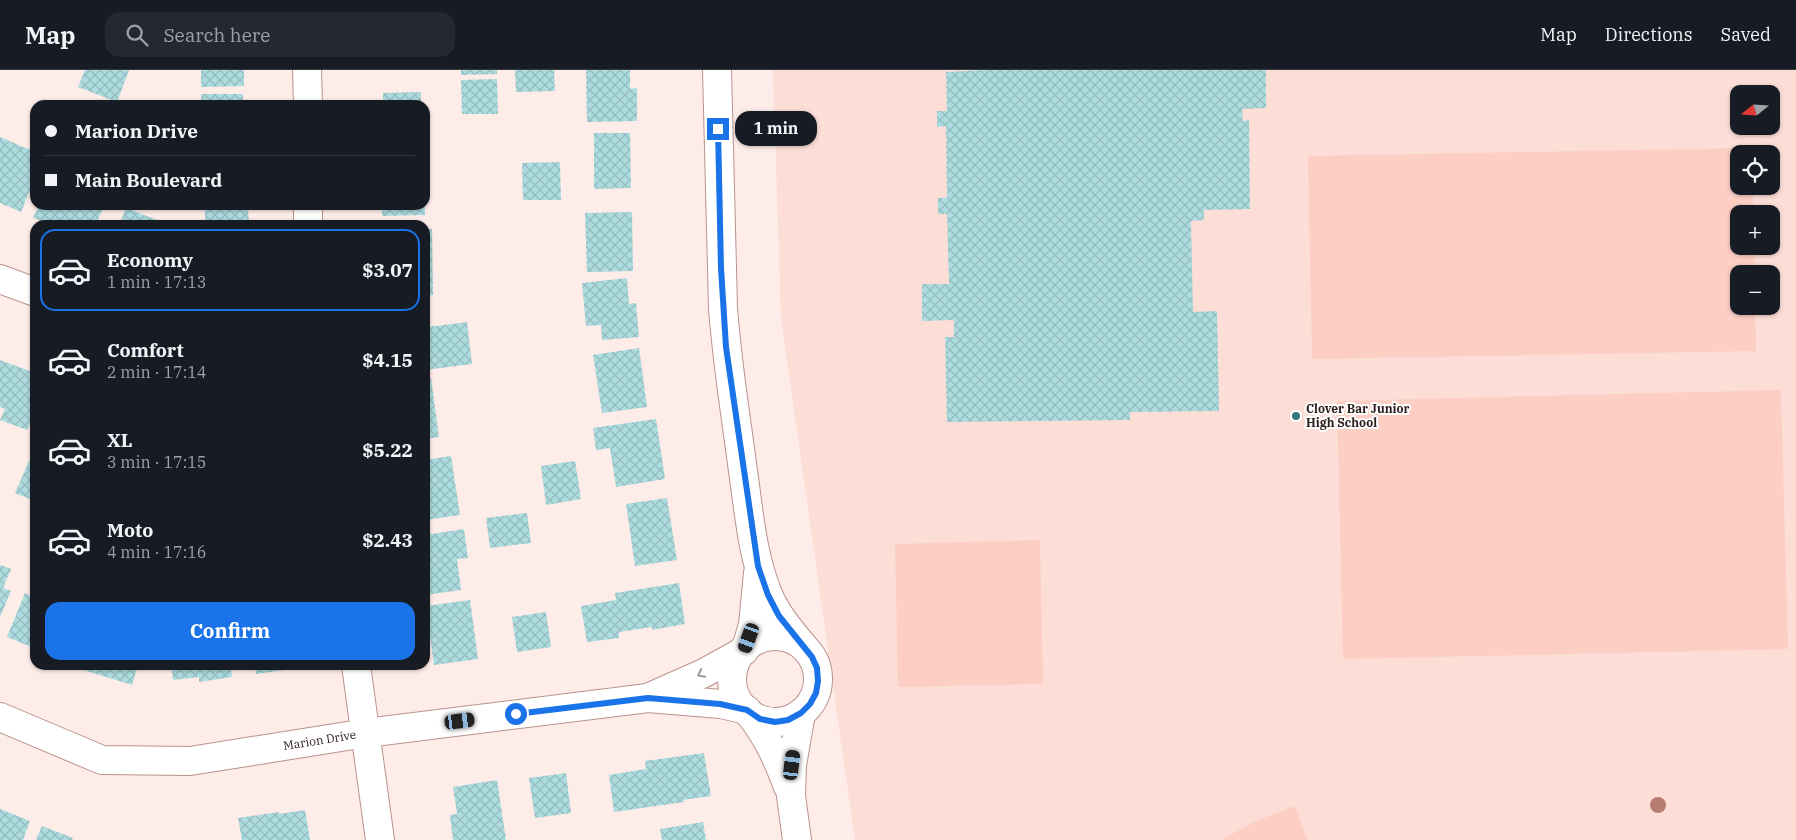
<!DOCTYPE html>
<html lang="en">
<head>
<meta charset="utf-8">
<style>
	:root { --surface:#171b24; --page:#242831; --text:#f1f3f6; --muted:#9ea1a6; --line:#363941; --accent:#1a73e8 }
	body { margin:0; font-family:"IBM Plex Serif",serif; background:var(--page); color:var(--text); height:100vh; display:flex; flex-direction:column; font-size:19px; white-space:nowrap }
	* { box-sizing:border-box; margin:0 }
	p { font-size:16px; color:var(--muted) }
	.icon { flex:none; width:28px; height:28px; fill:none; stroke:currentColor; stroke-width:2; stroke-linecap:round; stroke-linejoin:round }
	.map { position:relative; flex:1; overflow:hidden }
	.details { position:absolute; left:30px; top:150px; width:400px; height:450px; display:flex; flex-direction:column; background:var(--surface); border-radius:15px; box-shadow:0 1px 4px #0004 }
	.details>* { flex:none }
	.guide { position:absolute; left:30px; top:30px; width:400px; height:110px; border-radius:15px; box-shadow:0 1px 4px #0004; display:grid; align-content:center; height:110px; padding:0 15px; background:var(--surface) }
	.needle { width:32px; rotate:252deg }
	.buttons { position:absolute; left:1730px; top:15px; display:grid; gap:10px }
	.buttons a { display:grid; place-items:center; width:50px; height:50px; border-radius:10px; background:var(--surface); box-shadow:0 1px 4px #0004; font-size:25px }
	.end { position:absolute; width:22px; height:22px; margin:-11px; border:6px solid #1a73e8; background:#fff; box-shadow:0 0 0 2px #fff }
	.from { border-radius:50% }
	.bubble { position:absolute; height:35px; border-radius:15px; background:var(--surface); box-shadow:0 1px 4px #0004; font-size:16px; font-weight:800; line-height:35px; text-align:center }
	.car { position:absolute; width:15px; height:30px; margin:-15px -8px; border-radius:6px; box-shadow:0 0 4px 1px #0007; background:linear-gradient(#222 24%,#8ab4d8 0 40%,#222 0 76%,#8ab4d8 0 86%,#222 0) }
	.guide b { display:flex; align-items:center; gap:18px; height:48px; font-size:19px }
	.guide b+b { border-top:1px solid var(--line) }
	.guide i { width:12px; height:12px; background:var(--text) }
	ul { padding:9px 0 0; list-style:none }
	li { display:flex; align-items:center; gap:15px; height:82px; margin:0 10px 8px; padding:0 5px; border:2px solid transparent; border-radius:15px }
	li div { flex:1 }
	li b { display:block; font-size:19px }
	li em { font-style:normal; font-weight:800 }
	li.on { border-color:var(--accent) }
	li>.icon { width:45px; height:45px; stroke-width:1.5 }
	.cta { display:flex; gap:10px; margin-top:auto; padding:10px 15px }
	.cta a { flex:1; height:58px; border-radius:15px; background:var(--accent); color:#fff; font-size:20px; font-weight:800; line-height:58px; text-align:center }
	header { display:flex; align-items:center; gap:30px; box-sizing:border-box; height:70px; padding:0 25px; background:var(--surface); border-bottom:1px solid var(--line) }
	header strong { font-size:24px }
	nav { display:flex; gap:28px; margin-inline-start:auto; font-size:18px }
	.search { width:350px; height:45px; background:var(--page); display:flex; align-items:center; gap:12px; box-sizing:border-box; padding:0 18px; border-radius:15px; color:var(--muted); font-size:19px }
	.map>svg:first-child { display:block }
	.built { fill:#fcded7; fill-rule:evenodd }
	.park { fill:#fdcec4 }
	.building { fill:url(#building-cross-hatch) }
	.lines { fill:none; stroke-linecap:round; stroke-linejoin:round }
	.minor-casing { stroke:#ba938b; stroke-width:30 }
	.minor { stroke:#fff; stroke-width:28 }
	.tree { fill:#b67c71 }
	.oneway { stroke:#a09998 }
	.route { stroke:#1a73e8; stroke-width:6 }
	.poi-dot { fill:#307a7e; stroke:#fff; stroke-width:2 }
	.labels { text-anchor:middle; stroke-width:4; stroke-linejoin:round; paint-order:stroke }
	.poi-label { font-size:12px; font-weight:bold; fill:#2c1d1a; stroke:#fff; text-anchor:start }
	.street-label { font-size:12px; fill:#2c1d1a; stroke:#fff }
</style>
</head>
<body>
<header>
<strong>Map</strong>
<div class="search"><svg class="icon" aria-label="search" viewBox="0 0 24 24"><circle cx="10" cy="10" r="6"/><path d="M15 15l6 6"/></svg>Search here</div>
<nav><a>Map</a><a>Directions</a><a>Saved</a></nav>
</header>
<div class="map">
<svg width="1796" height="770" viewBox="0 0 1796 770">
	<defs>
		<pattern id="building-cross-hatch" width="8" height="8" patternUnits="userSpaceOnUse" patternTransform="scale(1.25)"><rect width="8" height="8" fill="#addcdf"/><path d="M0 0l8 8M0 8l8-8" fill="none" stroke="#95bcbf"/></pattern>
	</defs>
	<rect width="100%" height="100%" fill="#fdece8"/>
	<path class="built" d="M773,0H1796V770H855L781,248ZM1739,24H1771V56H1739ZM1739,84H1771V116H1739ZM1739,144H1771V176H1739ZM1739,204H1771V236H1739Z"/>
	<g class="park">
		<polygon points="1752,78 1752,84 1739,84 1739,116 1753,116 1753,144 1739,144 1739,176 1754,176 1755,204 1739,204 1739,236 1755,236 1756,281 1312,289 1308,86"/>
		<polygon points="1781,320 1788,579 1343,589 1337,331"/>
		<polygon points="1040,470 1043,614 898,617 895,474"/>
		<polygon points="1295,736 1307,770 1221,770 1256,751"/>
	</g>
	<g class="building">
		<polygon points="85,0 129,0 117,32 78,17"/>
		<polygon points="201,0 244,0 244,16 201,17"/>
		<polygon points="461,0 497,0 497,4 461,5"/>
		<polygon points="515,0 554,0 555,21 516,22"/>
		<polygon points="586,0 630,0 630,19 637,18 637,51 587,52"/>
		<polygon points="984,0 1266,0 1266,38 1242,39 1243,51 1249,50 1250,139 1204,140 1204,150 1191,151 1193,242 1217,241 1219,341 1130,342 1130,350 947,352 945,267 954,267 954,250 922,251 922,214 949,214 947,144 938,144 938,128 947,128 946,56 937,57 937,41 947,41 946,2"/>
		<polygon points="497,9 498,44 462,44 461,10"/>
		<polygon points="421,22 421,35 383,35 383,23"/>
		<rect x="201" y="24" width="42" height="11"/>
		<polygon points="594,63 630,63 631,118 594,119"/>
		<polygon points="0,67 35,82 35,109 21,142 0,133"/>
		<polygon points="560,92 561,130 523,130 522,93"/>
		<polygon points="39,135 104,135 96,155 52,155 33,148"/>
		<polygon points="382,135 425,135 425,145 382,146"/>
		<polygon points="248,137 249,155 205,155 205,139"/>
		<polygon points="126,138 170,155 119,155"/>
		<polygon points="632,142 633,201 587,202 585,143"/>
		<polygon points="425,159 432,159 433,225 425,225"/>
		<polygon points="627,208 629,234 636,233 639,267 602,270 601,255 586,256 582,213"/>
		<polygon points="425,245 428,257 467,252 472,294 425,300"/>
		<polygon points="639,278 647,337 602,343 593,285"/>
		<polygon points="0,290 35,303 35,350 32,349 27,360 0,350 5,339 0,337"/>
		<polygon points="431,308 439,367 425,369 425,309"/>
		<polygon points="656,349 665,409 616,417 610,378 596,380 593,358"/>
		<polygon points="451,386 460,445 425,450 425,390"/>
		<polygon points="29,391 35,394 35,431 15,423"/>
		<polygon points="575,391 581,429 546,435 541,396"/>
		<polygon points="667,428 677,490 635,496 626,434"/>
		<polygon points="527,443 531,473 490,478 486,448"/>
		<polygon points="464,459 468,488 457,489 461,520 425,525 425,465"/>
		<polygon points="0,495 11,499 3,518 11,521 0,547"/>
		<polygon points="679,513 685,554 652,560 652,557 619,562 619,568 587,572 581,536 616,530 615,523"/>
		<polygon points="25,523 35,528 35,581 33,580 34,578 7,567"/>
		<polygon points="470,530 478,589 434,595 426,536"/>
		<polygon points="546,542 551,577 517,582 512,547"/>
		<polygon points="75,595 138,595 132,615 74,597"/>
		<polygon points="171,595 230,595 232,607 199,612 199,607 173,610"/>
		<polygon points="255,595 297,595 298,598 256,604"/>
		<polygon points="704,683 711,726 683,730 684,732 614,742 609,705 646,699 645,691"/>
		<polygon points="566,703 571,743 535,748 529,708"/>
		<polygon points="497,710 506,770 453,770 450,745 457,744 453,717"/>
		<polygon points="0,739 30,751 23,770 0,770"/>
		<polygon points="305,740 310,770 242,770 238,748 279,742 279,744"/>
		<polygon points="703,752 706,770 662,770 660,759"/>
		<polygon points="42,756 73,768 72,770 36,770"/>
	</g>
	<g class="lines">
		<defs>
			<g id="minor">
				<polyline points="307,0 308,35"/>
				<path d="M717,0L723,238C727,293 736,347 743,401C749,442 752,485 768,524C776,544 790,560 804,577"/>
				<polyline points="308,135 308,155"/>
				<polyline points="0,209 35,222"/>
				<circle cx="775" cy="609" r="43"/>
				<polyline points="746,578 753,555 758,503"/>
				<polyline points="356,595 380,770"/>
				<polyline points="652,626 704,603 744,581"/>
				<path d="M748,642C767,665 778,690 788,717"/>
				<path id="s1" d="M0,647L102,690L190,691L366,663L648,628L721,634L747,640"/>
				<polyline points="797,770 791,726 792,695 801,643"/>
			</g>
		</defs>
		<use href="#minor" class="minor-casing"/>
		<use href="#minor" class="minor"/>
	</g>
	<circle class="tree" cx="1658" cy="735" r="8"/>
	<defs><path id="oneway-chevron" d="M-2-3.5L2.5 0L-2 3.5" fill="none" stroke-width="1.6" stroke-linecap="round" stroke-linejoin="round" transform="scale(1.25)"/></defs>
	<use class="oneway" href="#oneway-chevron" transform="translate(701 604) rotate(153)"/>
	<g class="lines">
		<polyline class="route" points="516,644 648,628 720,634 747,640 760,649 775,652 788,650 801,643 810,634 816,623 818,611 817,598 812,587 779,546 768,525 758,496 726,277 721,198 718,59"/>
	</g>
	<circle class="poi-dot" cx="1296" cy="346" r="5"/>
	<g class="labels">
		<g class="poi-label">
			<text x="1306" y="343">Clover Bar Junior<tspan x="1306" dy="14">High School</tspan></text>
		</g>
		<g class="street-label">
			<text dy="4" stroke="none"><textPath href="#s1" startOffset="330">Marion Drive</textPath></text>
		</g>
	</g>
</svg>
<div class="buttons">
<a><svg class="needle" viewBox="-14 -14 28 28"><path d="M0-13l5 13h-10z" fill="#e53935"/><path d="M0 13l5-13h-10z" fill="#9ea1a6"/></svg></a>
<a><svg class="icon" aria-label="locate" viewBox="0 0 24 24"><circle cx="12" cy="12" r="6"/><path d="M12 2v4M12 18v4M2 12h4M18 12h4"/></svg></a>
<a>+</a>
<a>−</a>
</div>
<i class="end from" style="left:516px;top:644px"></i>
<i class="end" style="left:718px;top:59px"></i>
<div class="bubble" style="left:735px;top:41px;width:82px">1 min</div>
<i class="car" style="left:749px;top:568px;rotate:200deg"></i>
<i class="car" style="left:460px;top:651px;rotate:83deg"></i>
<i class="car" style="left:792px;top:695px;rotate:7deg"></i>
<div class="guide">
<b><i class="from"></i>Marion Drive</b>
<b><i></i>Main Boulevard</b>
</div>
<section class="details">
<ul>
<li class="on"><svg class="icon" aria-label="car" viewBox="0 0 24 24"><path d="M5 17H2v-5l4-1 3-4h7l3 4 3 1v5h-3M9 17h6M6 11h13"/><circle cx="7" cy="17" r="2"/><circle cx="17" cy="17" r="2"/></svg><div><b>Economy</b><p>1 min · 17:13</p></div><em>$3.07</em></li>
<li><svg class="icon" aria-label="car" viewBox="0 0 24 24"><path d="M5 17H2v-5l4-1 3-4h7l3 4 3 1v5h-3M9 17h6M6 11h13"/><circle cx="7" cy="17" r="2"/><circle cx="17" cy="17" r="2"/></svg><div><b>Comfort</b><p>2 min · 17:14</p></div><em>$4.15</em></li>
<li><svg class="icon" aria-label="car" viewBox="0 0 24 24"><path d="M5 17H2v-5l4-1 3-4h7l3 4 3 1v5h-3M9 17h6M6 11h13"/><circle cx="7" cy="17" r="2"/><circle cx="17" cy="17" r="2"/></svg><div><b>XL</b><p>3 min · 17:15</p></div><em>$5.22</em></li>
<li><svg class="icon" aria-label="car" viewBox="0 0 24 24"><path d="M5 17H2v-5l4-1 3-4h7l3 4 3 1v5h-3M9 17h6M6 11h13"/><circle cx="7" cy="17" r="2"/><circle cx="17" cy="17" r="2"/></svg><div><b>Moto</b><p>4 min · 17:16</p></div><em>$2.43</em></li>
</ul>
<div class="cta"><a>Confirm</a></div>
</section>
</div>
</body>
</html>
